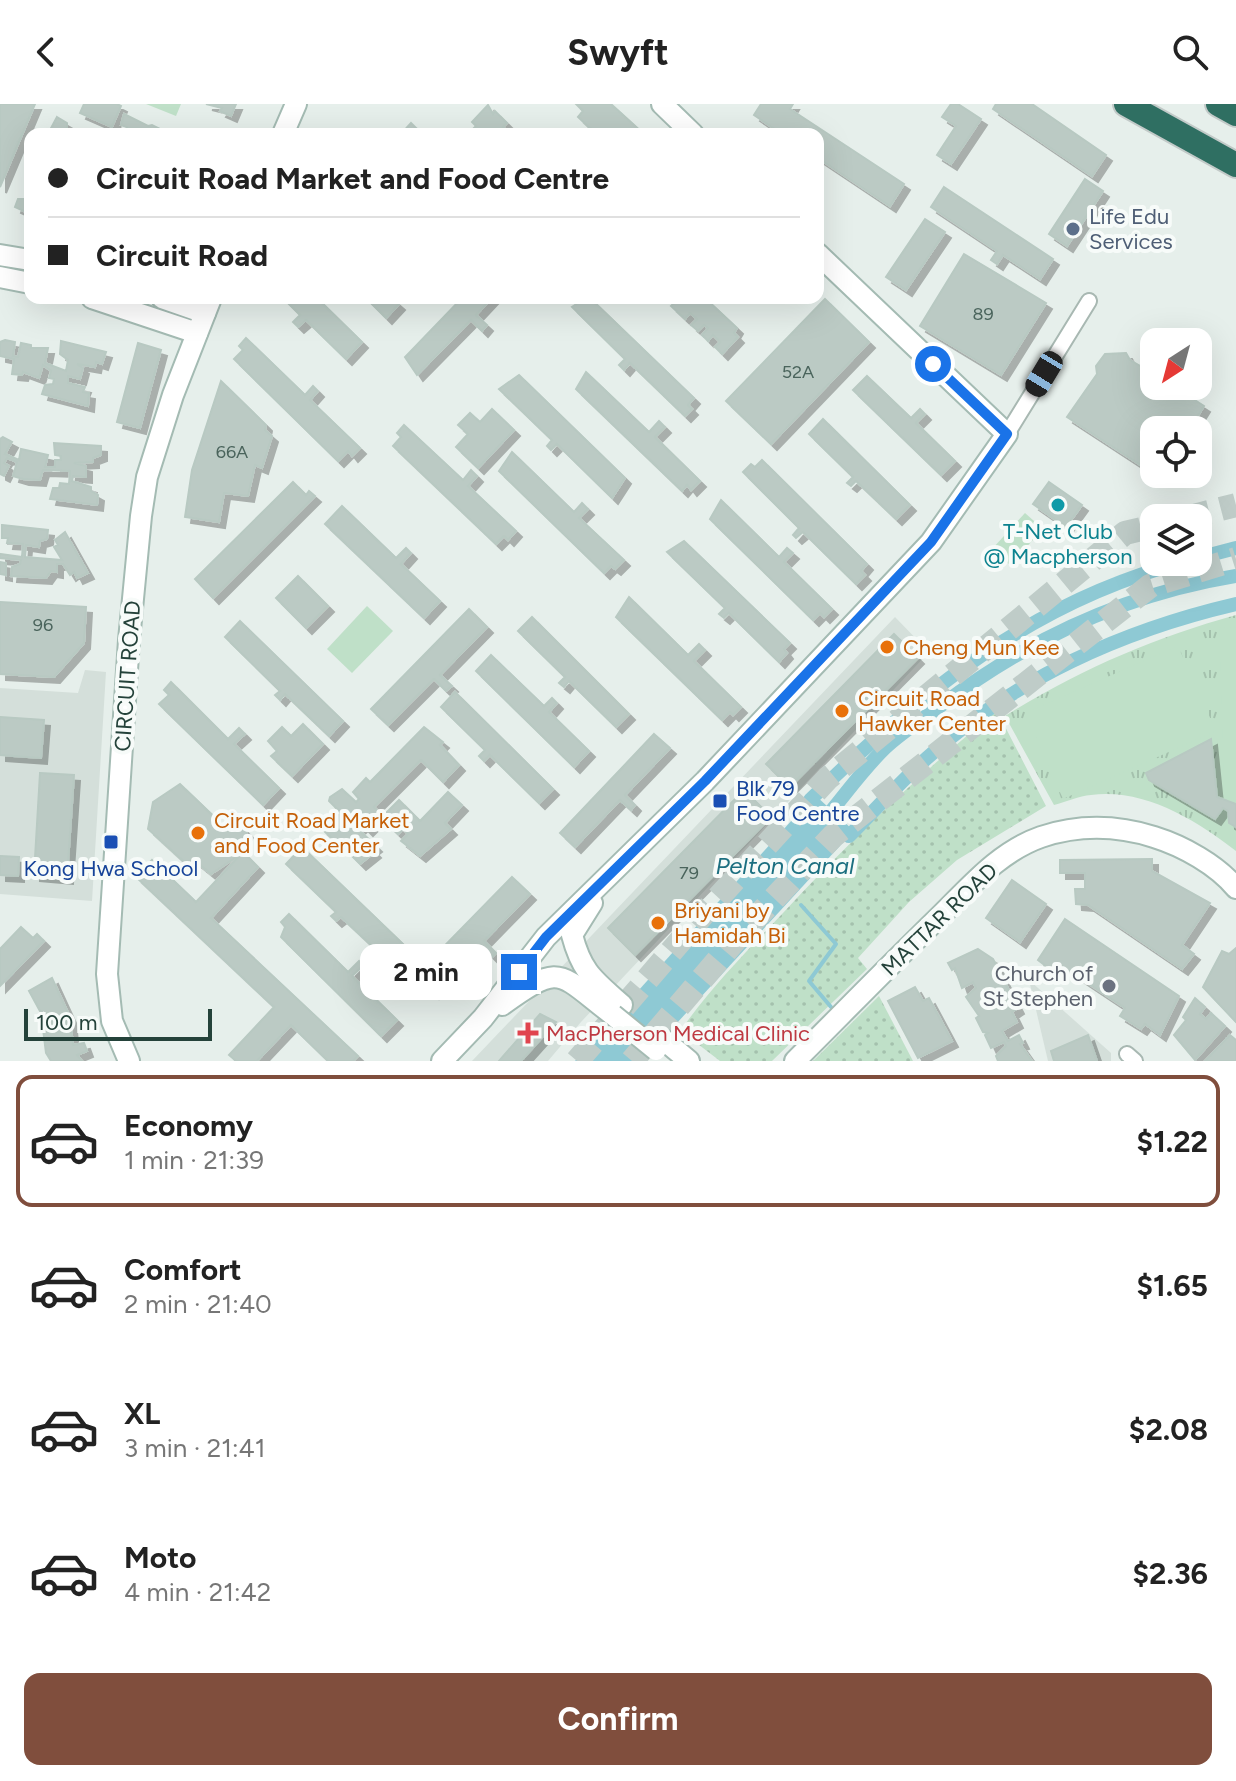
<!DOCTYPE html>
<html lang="en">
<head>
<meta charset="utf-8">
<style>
	:root { --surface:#fff; --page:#f2f2f2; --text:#222; --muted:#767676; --line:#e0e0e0; --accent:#804e3d }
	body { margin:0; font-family:Figtree,sans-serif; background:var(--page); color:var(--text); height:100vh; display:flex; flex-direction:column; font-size:30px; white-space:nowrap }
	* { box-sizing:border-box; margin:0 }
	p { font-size:26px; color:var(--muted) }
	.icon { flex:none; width:44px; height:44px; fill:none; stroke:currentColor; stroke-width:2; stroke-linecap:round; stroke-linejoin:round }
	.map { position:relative; height:957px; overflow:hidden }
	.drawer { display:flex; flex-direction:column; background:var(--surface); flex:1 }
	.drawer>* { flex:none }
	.guide { position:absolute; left:24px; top:24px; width:800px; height:176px; border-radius:16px; box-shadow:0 8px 32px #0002; display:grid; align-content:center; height:176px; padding:0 24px; background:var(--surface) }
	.needle { width:52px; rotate:216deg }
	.buttons { position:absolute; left:1140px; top:224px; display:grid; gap:16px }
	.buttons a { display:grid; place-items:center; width:72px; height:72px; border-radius:16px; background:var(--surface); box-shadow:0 8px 32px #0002; font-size:40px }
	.scale { position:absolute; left:24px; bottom:20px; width:188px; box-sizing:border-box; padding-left:8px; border:4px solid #24423a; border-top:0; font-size:22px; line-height:28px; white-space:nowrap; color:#24423a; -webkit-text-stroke:6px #f7fbf9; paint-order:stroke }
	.end { position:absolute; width:36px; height:36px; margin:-18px; border:10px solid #1a73e8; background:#fff; box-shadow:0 0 0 4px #fff }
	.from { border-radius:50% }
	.bubble { position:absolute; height:56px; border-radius:16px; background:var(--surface); box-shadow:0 8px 32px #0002; font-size:26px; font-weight:700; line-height:56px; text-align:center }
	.car { position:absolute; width:24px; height:48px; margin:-24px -12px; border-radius:10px; box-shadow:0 0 6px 2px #0007; background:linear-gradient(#222 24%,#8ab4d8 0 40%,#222 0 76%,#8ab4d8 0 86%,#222 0) }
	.guide b { display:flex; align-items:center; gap:28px; height:76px; font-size:30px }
	.guide b+b { border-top:2px solid var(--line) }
	.guide i { width:20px; height:20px; background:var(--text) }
	ul { padding:14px 0 0; list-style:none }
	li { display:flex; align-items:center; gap:24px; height:132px; margin:0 16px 12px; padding:0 8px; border:4px solid transparent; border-radius:16px }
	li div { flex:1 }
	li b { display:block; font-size:30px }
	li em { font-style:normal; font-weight:700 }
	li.active { border-color:var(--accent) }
	li>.icon { width:72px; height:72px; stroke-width:1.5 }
	.button { display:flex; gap:16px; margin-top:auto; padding:16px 24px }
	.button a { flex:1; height:92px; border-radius:16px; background:var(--accent); color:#fff; font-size:32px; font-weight:700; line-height:92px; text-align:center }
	header { display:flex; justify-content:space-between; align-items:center; height:104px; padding:0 24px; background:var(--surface); font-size:36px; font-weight:700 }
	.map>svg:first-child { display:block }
	.built { fill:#d4dfda }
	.grass { fill:url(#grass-dots) }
	.park { fill:url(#park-tufts) }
	.pitch { fill:#bfe0c8 }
	.water { fill:#8ec9d4 }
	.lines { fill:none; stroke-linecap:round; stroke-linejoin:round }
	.stream { stroke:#8ec9d4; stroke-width:4 }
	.canal { stroke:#8ec9d4; stroke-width:14 }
	.building { fill:#bbcac4; stroke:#b8c9c2; stroke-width:2; filter:url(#shadow) }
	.highway-tunnel { stroke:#bfccc8; stroke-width:24; stroke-dasharray:24 12; stroke-linecap:butt }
	.street-casing { stroke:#a8b8b2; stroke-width:18 }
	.secondary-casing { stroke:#a4bbb3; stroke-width:24 }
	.highway-casing { stroke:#c2cac8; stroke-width:28 }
	.street { stroke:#fff; stroke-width:14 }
	.secondary { stroke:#fff; stroke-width:20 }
	.highway { stroke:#2f6f62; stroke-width:24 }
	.secondary-bridge-casing { stroke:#a4bbb3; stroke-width:24; stroke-linecap:butt }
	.secondary-bridge { stroke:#fff; stroke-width:20 }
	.route { stroke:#1a73e8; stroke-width:10 }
	.service-dot { fill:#5c6f8a; stroke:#f7fbf9; stroke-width:3 }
	.culture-dot { fill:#0f9aa8; stroke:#f7fbf9; stroke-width:3 }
	.food-dot { fill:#e8710a; stroke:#f7fbf9; stroke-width:3 }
	.transit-dot { fill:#1a4fb4; stroke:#f7fbf9; stroke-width:3 }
	.worship-dot { fill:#6b7280; stroke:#f7fbf9; stroke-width:3 }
	.health-dot { fill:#e0444e; stroke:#f7fbf9; stroke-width:3 }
	.labels { text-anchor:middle; stroke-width:8; stroke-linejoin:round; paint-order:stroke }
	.number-label { font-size:18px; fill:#4a645c }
	.service-label { font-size:22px; fill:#4e5e75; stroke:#f7fbf9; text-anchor:start }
	.culture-label { font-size:22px; fill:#0d838f; stroke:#f7fbf9 }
	.food-label { font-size:22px; fill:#c56008; stroke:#f7fbf9; text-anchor:start }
	.street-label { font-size:22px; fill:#24423a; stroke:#f7fbf9 }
	.transit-label { font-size:22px; fill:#164399; stroke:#f7fbf9; text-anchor:start }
	.worship-label { font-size:22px; fill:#5b616d; stroke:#f7fbf9; text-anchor:end }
	.health-label { font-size:22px; fill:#be3a42; stroke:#f7fbf9; text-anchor:start }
	.water-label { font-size:24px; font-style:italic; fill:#1c6f80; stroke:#f7fbf9 }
</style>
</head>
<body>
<header><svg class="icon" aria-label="back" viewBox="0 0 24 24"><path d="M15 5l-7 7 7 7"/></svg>Swyft<svg class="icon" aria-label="search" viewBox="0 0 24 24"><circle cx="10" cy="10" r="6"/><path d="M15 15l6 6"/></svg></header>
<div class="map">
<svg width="1236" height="957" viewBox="0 0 1236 957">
	<defs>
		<pattern id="grass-dots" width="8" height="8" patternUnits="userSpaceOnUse" patternTransform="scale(2)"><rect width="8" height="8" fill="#bfe0c8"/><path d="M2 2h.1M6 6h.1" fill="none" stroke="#a4c1ad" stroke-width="1.8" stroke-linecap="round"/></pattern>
		<pattern id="park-tufts" width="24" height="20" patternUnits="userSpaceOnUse" patternTransform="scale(2)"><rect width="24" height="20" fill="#bfe0c8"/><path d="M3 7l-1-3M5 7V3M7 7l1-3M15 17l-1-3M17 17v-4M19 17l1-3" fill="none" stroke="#a4c1ad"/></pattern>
		<filter id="shadow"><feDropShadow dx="6" dy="6" stdDeviation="0" flood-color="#0004"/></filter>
	</defs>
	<rect width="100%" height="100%" fill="#e6efeb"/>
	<g class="built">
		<polygon points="895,513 929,548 581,918 548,957 472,957"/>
		<polygon points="85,566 106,568 92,797 0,790 0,584 78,589"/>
		<polygon points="1029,876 1111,949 1111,957 1048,957"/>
	</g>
	<g class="grass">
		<path d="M997,607L1046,702L957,756L909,798L858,854L867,865L772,957H720L690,934L694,928L686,919C715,879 749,845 783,809C851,736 920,669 997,607Z"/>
		<polygon points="879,892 913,957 813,957"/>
	</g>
	<g class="park">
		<polygon points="146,0 181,0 176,12"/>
		<path d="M1236,511V747C1196,716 1144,684 1091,691C1079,692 1066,698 1054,701L1005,612C1079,566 1153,534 1236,511Z"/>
	</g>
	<g class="pitch">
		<polygon points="1025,409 1043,425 1010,461 992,445"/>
		<polygon points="367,502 393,527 352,569 327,545"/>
		<polygon points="1236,523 1236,692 1224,692 1219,524"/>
		<polygon points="1178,542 1216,627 1063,695 1025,609"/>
	</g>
	<polygon class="water" points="810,696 849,732 642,957 575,957"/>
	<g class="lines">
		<polyline class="stream" points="801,801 836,840 809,877 831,903"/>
		<g class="canal">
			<polyline points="1198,454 1236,444"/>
			<path d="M1183,458C1033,497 918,590 810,696L849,732C875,706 900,678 927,654C1013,575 1124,526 1236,500"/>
			<path d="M822,718C843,694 862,666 885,644C901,629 921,616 939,603C1028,535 1125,490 1236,472"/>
		</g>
	</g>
	<g class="building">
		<polygon points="0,0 35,0 0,83"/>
		<polygon points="84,0 117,0 121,2 112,23 80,9"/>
		<polygon points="206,0 236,0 231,12 220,7 222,4"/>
		<polygon points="576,0 611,0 644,30 596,30 578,13 583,7"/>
		<polygon points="761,0 793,0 790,5 904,80 890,102 818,54 818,30 782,30 754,11"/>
		<polygon points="951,0 958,0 981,15 951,60 937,51 956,22 942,13"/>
		<polygon points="996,0 1032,0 1106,51 1092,72 993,5"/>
		<polygon points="488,1 493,10 495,7 507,19 503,23 510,30 471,27 476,22 472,18"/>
		<polygon points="124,10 148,22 152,21 168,29 125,28 127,23 121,21"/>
		<polygon points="57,13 67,19 67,30 49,28"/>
		<polygon points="411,19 422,30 401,30"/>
		<polygon points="1085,75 1103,87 1067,142 1049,130"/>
		<polygon points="944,83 1053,155 1040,175 1003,151 997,160 991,156 997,147 931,103"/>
		<polygon points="28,91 30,91 30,110 15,103 18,95 27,95"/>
		<polygon points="925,115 945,128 906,186 886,173"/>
		<polygon points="964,150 1046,199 1001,271 920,222"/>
		<polygon points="283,194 317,194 362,238 346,255 306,216 298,223 293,218 300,211"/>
		<polygon points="366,194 392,194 399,200 386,214"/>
		<polygon points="462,194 492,194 476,211 487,221 482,227 471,216 417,271 405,253"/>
		<polygon points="586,194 590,194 694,294 688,301 692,305 685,312 630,259 624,266 619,261 625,255 572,203"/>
		<polygon points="679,194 705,194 737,224 734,229 738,233 722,250 715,243 720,238 713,231 708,237 702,231 708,224 704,221 698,227 691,221 697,215 690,209 685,215 671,202"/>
		<polygon points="825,195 869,238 771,340 726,297"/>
		<polygon points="246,234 305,291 313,282 318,287 310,296 360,344 352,352 348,347 338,357 234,255 243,246 239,242"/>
		<polygon points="5,236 15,238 13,252 18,253 21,239 31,241 31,244 48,244 45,259 66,267 68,256 60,250 61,237 106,248 102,260 96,258 95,263 77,260 83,264 80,275 68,272 68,279 85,283 83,288 89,289 88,302 42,290 45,281 53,280 54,275 49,274 51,267 43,261 39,274 23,268 22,271 12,270 14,255 0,252 0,238"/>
		<polygon points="138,239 161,246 140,324 117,318"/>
		<polygon points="1126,249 1130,256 1154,270 1154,282 1173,282 1204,302 1189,326 1154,326 1154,370 1161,370 1159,373 1067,313 1097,270 1096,262 1105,250"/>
		<polygon points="586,268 649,328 659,317 665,323 655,333 700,377 691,386 687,381 682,387 576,285"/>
		<polygon points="519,271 625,374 612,394 557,340 551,346 547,342 552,336 499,285"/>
		<polygon points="867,272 911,314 920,305 925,310 916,319 955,357 941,371 853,286"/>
		<polygon points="221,277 266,321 265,326 272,332 262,364 255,361 248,392 224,389 219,418 185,413 192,366"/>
		<polygon points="492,305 514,326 478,364 456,343 468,330 458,321 470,309 480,318"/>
		<polygon points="823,315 910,401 896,415 856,377 851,382 847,379 853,373 809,330"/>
		<polygon points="404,321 463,376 471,366 477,372 468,382 516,427 508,436 504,432 496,440 393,342 401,333 397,329"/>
		<polygon points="3,333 12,338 5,350 19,356 21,345 48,351 45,363 55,363 55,356 61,356 61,352 55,351 54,339 101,342 101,351 93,354 93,358 74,359 86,362 86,373 73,372 72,377 91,383 91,387 98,391 97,401 50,395 53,384 59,384 60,379 69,380 70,367 43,366 40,376 23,375 13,372 17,358 7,354 4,359 9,362 4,372 0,370 0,335"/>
		<polygon points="512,348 574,408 582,399 588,405 579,414 624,456 615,465 611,462 604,469 499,367"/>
		<polygon points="762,356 867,460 861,467 865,471 856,480 803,428 796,434 793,431 799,424 743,368 751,360 755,363"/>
		<polygon points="293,378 306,391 309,387 315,392 213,494 195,475"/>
		<polygon points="1049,378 1082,401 1066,423 1033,400"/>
		<polygon points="721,396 779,453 787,444 793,449 784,458 832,505 824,513 820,509 813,516 710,415"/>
		<polygon points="342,402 396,454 406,444 411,449 401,460 440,497 424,514 325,420"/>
		<polygon points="2,421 48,426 47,435 40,437 39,443 26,441 25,453 62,456 54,443 58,441 55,436 65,428 88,469 77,474 74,468 70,471 63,460 57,460 57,468 51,467 46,474 11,472 12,463 20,460 21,456 0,454 0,450 22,453 23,440 7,439 8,434 2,434"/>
		<polygon points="684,437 790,539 784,545 787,549 779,558 729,509 724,514 719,510 725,504 667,448"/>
		<polygon points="0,458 6,459 6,471 0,470"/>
		<polygon points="298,472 328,502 306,524 276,494"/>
		<polygon points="629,493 688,551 699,540 705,546 694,557 741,603 733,611 730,608 722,616 616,513"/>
		<polygon points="0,498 86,503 84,539 54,573 0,570"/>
		<polygon points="469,505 487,523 440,571 452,582 446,587 434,575 388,621 371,605"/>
		<polygon points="532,513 629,610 616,623 569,577 564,583 559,579 565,573 518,527"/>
		<polygon points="240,517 343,617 329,632 285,590 280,596 275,591 280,587 225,533"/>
		<polygon points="894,530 918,554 790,683 766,660"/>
		<polygon points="491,551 544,602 552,594 557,599 549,608 589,647 574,663 476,567"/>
		<polygon points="171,578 228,635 239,624 245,630 234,640 279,684 263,701 159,600 169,591 164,586"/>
		<polygon points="455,588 553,685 539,699 490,651 484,657 479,652 485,646 441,603"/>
		<polygon points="0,613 44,616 41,654 0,651"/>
		<polygon points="303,620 323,640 292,672 271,652 277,647 268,637 282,623 291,632"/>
		<polygon points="424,623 443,638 440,641 459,661 443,678 421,656 374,703 382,711 367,726 362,721 358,725 376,742 372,745 375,748 360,760 344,744 347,742 343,738 339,741 322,725 341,709 329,697 330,693 342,685 356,698 359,695 353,688 366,674 370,678"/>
		<polygon points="654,630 670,644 625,691 635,701 631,706 620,696 575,743 560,729"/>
		<polygon points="1211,635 1217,693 1236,700 1236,723 1229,719 1228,707 1223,704 1215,715 1149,676 1146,669"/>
		<polygon points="40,669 74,671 67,774 34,771"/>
		<polygon points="180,680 227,725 238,719 247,728 235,747 238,752 211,770 195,757 183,757 148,725 153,698"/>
		<polygon points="744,686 771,713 635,851 608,824"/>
		<polygon points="448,688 462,701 445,719 451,725 420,752 401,737 408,730 403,725 398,730 381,714 399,696 420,717"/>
		<polygon points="302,743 403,840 387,856 341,813 336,817 331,812 336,808 286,760"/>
		<polygon points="243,748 258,763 211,814 358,952 353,957 328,957 291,921 257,957 236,957 229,951 274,903 136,773 152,756 196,798"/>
		<polygon points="0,752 19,753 18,772 0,771"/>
		<polygon points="1152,755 1152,767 1210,799 1182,841 1194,850 1182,865 1088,801 1076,800 1075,785 1085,785 1085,769 1060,769 1060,756"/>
		<polygon points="512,773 530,790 484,837 496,849 492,853 480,841 433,889 415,872"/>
		<polygon points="1012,776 1046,800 1020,838 986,814"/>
		<polygon points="289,810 348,868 359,857 363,862 352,872 397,916 381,932 281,833 285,823 281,818"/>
		<polygon points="1065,815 1179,892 1160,931 1145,920 1141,925 1120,912 1125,904 1065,864 1059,872 1038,856"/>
		<polygon points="21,823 33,834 37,830 44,837 0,882 0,845"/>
		<polygon points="1236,844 1236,918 1203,883 1222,847 1229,850"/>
		<polygon points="978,845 993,855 1018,904 1012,908 1017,918 1002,927 1008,937 1019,931 1023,939 1020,940 1032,957 998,957 996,952 1006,942 1004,938 991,944 985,931 988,929 983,928 976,914 979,912 966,893 976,884 973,878 962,884 955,864 952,866 948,859"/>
		<polygon points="52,874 70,913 73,941 84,939 87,947 77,951 82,957 51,957 46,949 41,909 29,887"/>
		<polygon points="915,883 923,897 929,894 952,937 918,954 888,897"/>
		<polygon points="1195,894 1205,903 1200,910 1206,915 1211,909 1225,922 1195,956 1174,931 1186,916 1183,913"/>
		<polygon points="540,910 556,918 521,957 499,957"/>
		<polygon points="1088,931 1097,957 1054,957 1051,947"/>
		<polygon points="1230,931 1236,936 1236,957 1205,957"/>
	</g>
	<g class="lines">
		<g class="highway-tunnel">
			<polyline points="1186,414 1236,401"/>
			<polyline points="577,957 706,807 828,674 1125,429 1154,422"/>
			<polyline points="632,957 737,834 833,732 1150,482 1236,455"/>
		</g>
		<defs>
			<g id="street">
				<polyline points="1007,330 1089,197"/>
				<polyline points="1127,950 1135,957"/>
			</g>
			<g id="secondary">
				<polyline points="662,0 693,30"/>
				<polyline points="283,30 296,0"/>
				<polyline points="0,151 30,156"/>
				<polyline points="0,173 30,179"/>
				<polyline points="92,194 197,229"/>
				<polyline points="162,194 205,209"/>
				<path d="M592,799L572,831C582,869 594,876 622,901"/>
				<path d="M502,901C562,858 557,868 613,911"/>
				<polyline points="664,936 689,957"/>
				<polyline points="129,957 112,917 107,870 129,536 141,412 147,373 173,291 211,194"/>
				<polyline points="442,957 483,914 546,833 705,677 931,438 1007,330 818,150"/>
				<path d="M795,957C842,910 889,862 937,815C969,784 998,748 1041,733C1080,720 1116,721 1154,733C1183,742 1217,761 1236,784"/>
			</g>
			<g id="highway">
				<polyline points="1126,0 1236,61"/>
				<polyline points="1218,0 1236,10"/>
			</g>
		</defs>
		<use href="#street" class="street-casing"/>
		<use href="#secondary" class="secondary-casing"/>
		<use href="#highway" class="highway-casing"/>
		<use href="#street" class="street"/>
		<use href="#secondary" class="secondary"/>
		<use href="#highway" class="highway"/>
		<defs>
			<polyline id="secondary-bridge" points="613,911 656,946"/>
		</defs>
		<use href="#secondary-bridge" class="secondary-bridge-casing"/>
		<use href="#secondary-bridge" class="secondary-bridge"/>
	</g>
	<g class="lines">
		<polyline class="route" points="519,868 546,833 705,677 931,438 1007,330 933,260"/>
	</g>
	<circle class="service-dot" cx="1073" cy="125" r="8"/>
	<circle class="culture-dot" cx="1058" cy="401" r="8"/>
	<g class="food-dot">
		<circle cx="887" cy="543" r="8"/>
		<circle cx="842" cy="607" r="8"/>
		<circle cx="198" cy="729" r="8"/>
		<circle cx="658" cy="819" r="8"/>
	</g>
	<g class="transit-dot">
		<rect x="712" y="689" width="16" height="16" rx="4"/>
		<rect x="103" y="730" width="16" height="16" rx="4"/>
	</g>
	<circle class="worship-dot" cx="1109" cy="882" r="8"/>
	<path class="health-dot" d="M524 917h8v8h8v8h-8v8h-8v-8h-8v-8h8z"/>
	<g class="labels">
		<g class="number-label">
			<text x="983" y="216">89</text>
			<text x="798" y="274">52A</text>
			<text x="232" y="354">66A</text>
			<text x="43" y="527">96</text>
			<text x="689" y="775">79</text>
		</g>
		<g class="service-label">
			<text x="1089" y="120">Life Edu<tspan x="1089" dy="25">Services</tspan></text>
		</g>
		<g class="culture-label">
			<text x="1058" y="435">T-Net Club<tspan x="1058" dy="25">@ Macpherson</tspan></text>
		</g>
		<g class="food-label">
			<text x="903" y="551">Cheng Mun Kee</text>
			<text x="858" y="602">Circuit Road<tspan x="858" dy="25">Hawker Center</tspan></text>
			<text x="214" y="724">Circuit Road Market<tspan x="214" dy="25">and Food Center</tspan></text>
			<text x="674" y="814">Briyani by<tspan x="674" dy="25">Hamidah Bi</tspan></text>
		</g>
		<g class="street-label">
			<text transform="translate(127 572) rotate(-86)" y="8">CIRCUIT ROAD</text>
			<text transform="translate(939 815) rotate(-44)" y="8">MATTAR ROAD</text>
		</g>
		<g class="transit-label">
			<text x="736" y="692">Blk 79<tspan x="736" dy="25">Food Centre</tspan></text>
			<text x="111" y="772" text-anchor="middle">Kong Hwa School</text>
		</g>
		<g class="worship-label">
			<text x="1093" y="877">Church of<tspan x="1093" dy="25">St Stephen</tspan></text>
		</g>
		<g class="health-label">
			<text x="546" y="937">MacPherson Medical Clinic</text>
		</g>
		<g class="water-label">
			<text x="785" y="770">Pelton Canal</text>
		</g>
	</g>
</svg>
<div class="buttons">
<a><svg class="needle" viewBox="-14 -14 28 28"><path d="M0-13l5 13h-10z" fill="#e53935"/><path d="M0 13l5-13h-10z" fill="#767676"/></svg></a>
<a><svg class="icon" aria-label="locate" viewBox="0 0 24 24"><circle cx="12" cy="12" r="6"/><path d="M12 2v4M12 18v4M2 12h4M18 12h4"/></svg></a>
<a><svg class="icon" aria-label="layers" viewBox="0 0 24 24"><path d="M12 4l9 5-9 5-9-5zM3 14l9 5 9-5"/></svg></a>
</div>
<div class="scale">100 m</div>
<i class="end from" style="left:933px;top:260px"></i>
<i class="end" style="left:519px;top:868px"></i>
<div class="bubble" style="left:360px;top:840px;width:132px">2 min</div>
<i class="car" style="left:1044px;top:270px;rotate:211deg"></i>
<div class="guide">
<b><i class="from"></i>Circuit Road Market and Food Centre</b>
<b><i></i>Circuit Road</b>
</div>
</div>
<section class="drawer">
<ul>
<li class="active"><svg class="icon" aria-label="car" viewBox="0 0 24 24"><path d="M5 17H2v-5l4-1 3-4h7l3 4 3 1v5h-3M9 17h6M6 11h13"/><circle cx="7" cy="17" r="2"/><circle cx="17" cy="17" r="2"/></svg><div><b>Economy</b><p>1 min · 21:39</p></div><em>$1.22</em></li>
<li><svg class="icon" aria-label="car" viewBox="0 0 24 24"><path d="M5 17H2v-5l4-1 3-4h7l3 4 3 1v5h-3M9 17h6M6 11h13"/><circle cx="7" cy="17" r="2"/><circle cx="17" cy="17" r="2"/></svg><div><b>Comfort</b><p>2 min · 21:40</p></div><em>$1.65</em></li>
<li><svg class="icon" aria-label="car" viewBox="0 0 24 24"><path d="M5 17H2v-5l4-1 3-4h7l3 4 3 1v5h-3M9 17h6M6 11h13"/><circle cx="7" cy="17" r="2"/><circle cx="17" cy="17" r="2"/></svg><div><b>XL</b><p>3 min · 21:41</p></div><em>$2.08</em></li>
<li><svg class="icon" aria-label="car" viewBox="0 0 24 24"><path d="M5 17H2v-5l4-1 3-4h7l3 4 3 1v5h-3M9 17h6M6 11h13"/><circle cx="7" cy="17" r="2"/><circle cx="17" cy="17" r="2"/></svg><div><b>Moto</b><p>4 min · 21:42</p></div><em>$2.36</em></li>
</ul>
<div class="button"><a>Confirm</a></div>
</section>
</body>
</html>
